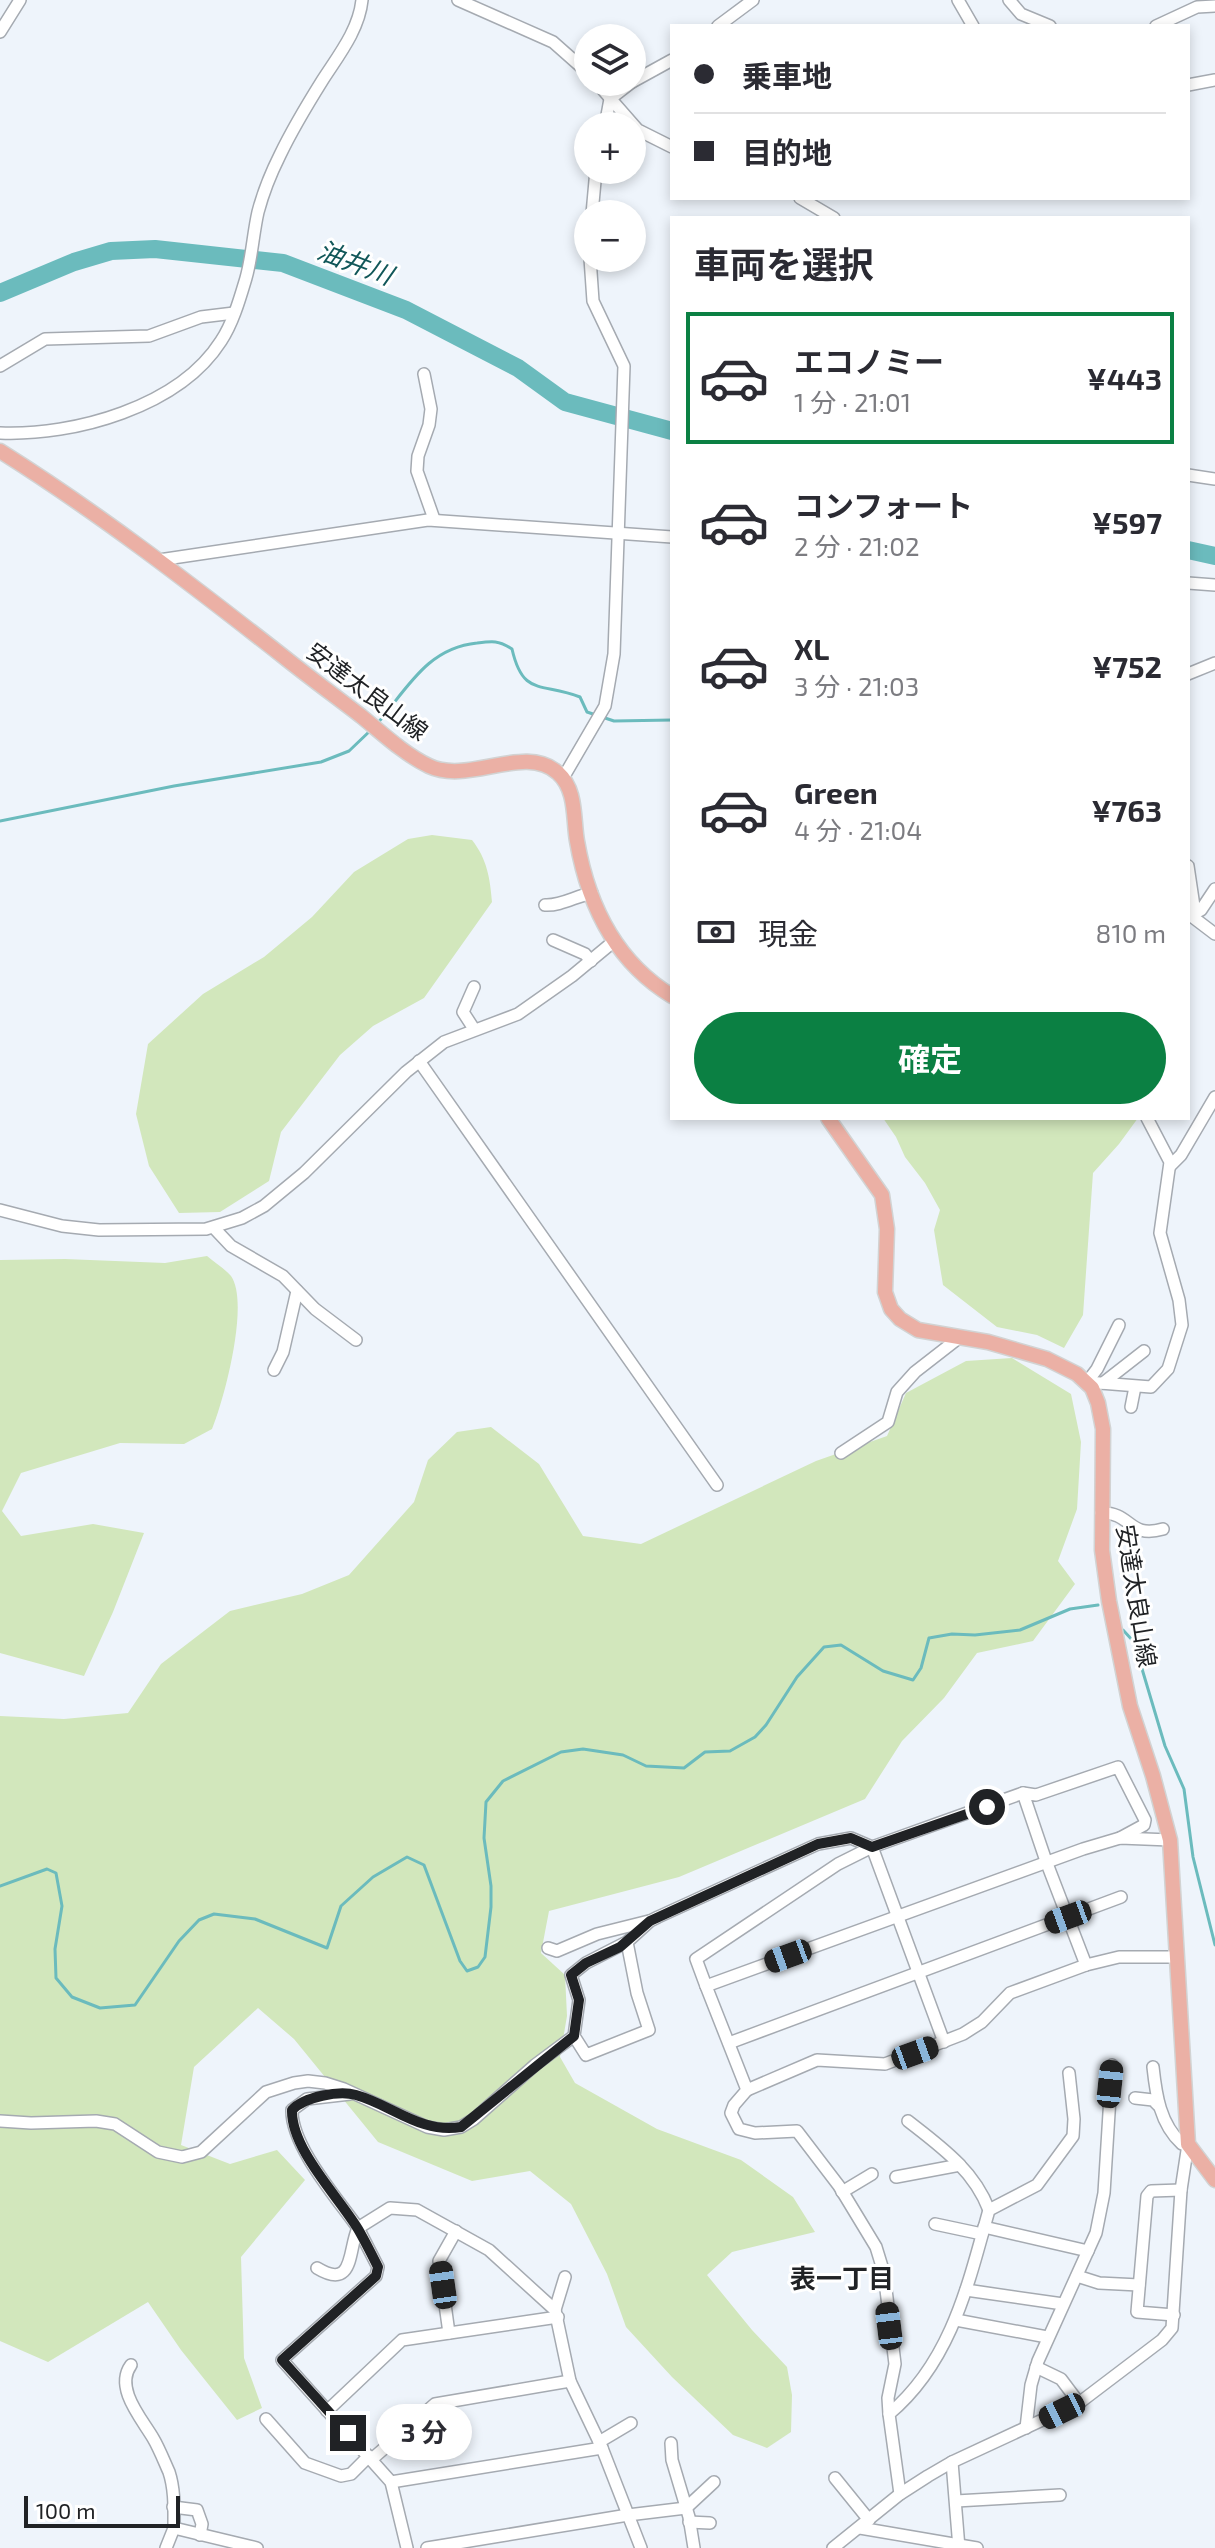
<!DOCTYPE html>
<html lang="ja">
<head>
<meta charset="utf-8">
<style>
	:root { --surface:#fff; --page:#f2f2f3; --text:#2b2b33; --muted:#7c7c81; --line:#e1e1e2; --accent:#0b8043 }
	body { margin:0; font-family:"Exo 2","Noto Sans JP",sans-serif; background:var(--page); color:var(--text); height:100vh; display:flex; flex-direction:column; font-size:30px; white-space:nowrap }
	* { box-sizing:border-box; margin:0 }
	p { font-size:26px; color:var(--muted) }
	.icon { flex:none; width:44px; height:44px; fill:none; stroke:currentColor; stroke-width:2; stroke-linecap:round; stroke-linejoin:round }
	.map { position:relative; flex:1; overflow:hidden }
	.panel { position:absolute; left:670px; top:216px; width:520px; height:904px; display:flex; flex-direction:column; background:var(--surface); border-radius:0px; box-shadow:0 4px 12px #0003 }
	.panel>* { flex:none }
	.banner { position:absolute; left:670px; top:24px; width:520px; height:176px; border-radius:0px; box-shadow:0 4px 12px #0003; display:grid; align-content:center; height:176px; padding:0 24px; background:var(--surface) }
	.controls { position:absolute; left:574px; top:24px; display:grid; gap:16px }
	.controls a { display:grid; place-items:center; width:72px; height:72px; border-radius:50%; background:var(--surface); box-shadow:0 4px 12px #0003; font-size:40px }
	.scale { position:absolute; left:24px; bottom:20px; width:156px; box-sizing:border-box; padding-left:8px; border:4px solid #202225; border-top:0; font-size:22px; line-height:28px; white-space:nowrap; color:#202225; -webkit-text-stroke:6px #fff; paint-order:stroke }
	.end { position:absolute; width:36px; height:36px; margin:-18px; border:10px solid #202225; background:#fff; box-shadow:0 0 0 4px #fff }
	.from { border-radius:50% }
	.bubble { position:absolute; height:56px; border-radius:28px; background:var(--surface); box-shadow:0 4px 12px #0003; font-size:26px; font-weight:700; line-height:56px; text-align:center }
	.car { position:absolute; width:24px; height:48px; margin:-24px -12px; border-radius:10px; box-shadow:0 0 6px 2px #0007; background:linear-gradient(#222 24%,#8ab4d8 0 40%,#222 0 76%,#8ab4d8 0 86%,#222 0) }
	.banner b { display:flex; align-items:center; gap:28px; height:76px; font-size:30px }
	.banner b+b { border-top:2px solid var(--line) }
	.banner i { width:20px; height:20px; background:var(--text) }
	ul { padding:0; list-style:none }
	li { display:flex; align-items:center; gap:24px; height:132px; margin:0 16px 12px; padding:0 8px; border:4px solid transparent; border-radius:0px }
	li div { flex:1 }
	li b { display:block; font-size:30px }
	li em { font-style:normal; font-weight:700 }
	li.current { border-color:var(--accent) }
	li>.icon { width:72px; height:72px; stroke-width:1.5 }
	h2 { padding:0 24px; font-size:36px; line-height:96px }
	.pay { display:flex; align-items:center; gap:20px; height:88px; padding:0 24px; font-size:30px }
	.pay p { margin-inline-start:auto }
	.cta { display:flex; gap:16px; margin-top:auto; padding:16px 24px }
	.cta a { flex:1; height:92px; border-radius:48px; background:var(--accent); color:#fff; font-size:32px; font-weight:700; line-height:92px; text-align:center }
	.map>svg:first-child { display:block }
	.green { fill:#d2e7bc }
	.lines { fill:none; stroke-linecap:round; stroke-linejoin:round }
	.stream { stroke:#6bbbbd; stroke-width:3 }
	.river { stroke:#6bbbbd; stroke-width:18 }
	.minor-casing { stroke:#a5aab1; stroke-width:14 }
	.major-casing { stroke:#d2d3d3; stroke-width:17 }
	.minor { stroke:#fff; stroke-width:11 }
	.major { stroke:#ebb0a5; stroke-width:14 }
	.route { stroke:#202225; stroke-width:10 }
	.labels { text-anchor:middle; stroke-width:6; stroke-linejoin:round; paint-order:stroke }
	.street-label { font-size:24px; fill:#202225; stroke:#fff }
	.water-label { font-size:26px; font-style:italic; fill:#115759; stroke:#fff }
	.neighbourhood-label { font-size:26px; font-weight:bold; fill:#202225; stroke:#fff }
</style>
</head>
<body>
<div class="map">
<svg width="1215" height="2548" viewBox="0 0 1215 2548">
	<rect width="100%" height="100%" fill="#eef4fb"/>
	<g class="green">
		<path d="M432,835L472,840C487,859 490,878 492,902L424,998L373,1026L340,1055L281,1132L269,1181L220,1212L179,1213L149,1166L136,1114L148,1044L203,994L264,957L312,917L354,872L408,839Z"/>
		<polygon points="883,1118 1138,1118 1119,1144 1093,1173 1083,1315 1064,1348 1037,1335 997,1327 943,1285 934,1230 940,1210 925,1183 905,1157 896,1137"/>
		<path d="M207,1256C214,1262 225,1269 231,1276C250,1303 224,1400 212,1429L184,1444L120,1443L21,1473L2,1511L21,1536L93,1524L144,1533L113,1612L84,1676L0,1653V1260L65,1259L165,1263Z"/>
		<polygon points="1012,1358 1071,1394 1081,1442 1077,1509 1058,1561 1075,1584 1033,1641 977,1653 944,1698 902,1741 865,1799 679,1877 549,1911 541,1953 565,1975 567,2016 560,2057 575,2083 657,2129 741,2160 793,2197 815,2232 732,2252 707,2275 752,2330 787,2367 792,2395 791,2432 767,2448 733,2435 672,2377 626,2327 607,2274 571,2204 530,2171 472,2181 378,2142 294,2039 258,2008 194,2067 181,2145 230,2164 277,2150 305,2180 241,2257 244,2358 262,2408 237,2420 181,2350 148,2302 48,2362 0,2341 0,1716 64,1719 128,1713 161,1664 230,1611 302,1594 349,1575 414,1502 428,1460 457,1432 491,1427 539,1464 583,1536 641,1544 816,1461 887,1436 906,1393 966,1361"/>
	</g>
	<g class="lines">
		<g class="stream">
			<polyline points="1188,552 1189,551"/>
			<path d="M377,724C407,689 427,648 477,643C492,641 499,640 512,649C523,697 541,682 580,697L587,712L614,721L672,720"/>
			<polyline points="0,821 174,786 321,762 349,751 372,729"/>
			<polyline points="1123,1630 1134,1642 1165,1746 1184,1789 1193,1857 1215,1945"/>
			<polyline points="0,1886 47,1869 56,1873 62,1906 55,1949 56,1978 72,1997 100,2008 135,2005 179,1941 199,1920 214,1914 255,1919 327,1948 341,1906 373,1877 407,1857 424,1865 460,1961 467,1971 478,1967 485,1957 491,1907 491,1886 484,1838 486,1802 503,1781 561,1752 583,1749 623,1755 646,1766 684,1768 705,1752 730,1751 755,1737 766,1725 797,1677 824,1647 841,1645 883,1671 913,1680 921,1668 929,1638 952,1634 975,1635 1020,1630 1070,1609 1098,1605"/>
		</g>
		<g class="river">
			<polyline points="0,293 74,262 111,251 155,249 283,263 406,310 518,368 565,402 672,431"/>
			<polyline points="1188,550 1215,556"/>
		</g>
		<defs>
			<g id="minor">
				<polyline points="458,0 553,42 588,73"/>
				<polyline points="958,0 973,26"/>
				<polyline points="1009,0 1021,14 1050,26"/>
				<polyline points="718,26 753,0"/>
				<polyline points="1156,26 1197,7 1215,6"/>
				<polyline points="0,32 20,0"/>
				<polyline points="596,82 638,130 672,147"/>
				<polyline points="632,82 672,60"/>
				<polyline points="1188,85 1215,80"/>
				<polyline points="605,126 610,99 632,82"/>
				<polyline points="800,198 834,218"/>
				<polyline points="592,214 596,170"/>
				<polyline points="0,366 45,339 149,336 201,317 234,313"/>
				<polyline points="424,374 431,409 429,425 418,456 417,471 434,519"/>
				<path d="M0,433C74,436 179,407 221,341C233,323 240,298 246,278C252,257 253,234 258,212C263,193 271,173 280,155C292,130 307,105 322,81C338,56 359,30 362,0"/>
				<polyline points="1188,475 1215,479"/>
				<polyline points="159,560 428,520 672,537"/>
				<polyline points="1188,583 1215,585"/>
				<polyline points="1188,674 1215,663"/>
				<polyline points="563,778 605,706 614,654 624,366 593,301 590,258"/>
				<polyline points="1188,866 1195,913"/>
				<path d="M545,905C561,906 576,896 592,893"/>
				<polyline points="1190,915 1215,934"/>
				<polyline points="1188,917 1201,910 1215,889"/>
				<polyline points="553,940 585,954 591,961"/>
				<polyline points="474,987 463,1012 474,1029"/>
				<polyline points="419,1061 717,1485"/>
				<polyline points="1170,1166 1181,1155 1215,1097"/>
				<polyline points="0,1210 62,1226 99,1230 206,1229 242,1218 264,1206 304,1173 406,1072 444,1042 518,1014 572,976 613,942"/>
				<polyline points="214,1228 231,1246 283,1276 315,1309 356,1340"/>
				<polyline points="274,1370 283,1352 297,1291"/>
				<polyline points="1087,1382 1151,1387 1168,1369 1182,1325 1179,1300 1160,1233 1170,1162 1147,1118"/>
				<polyline points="1087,1382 1097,1369 1119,1325"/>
				<polyline points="1103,1383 1144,1351"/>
				<polyline points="1131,1407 1135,1387"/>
				<polyline points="841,1453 888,1422 897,1392 915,1372 960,1337"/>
				<path d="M1101,1513C1132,1512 1128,1539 1163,1529"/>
				<polyline points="1170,1840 1120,1838 1083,1849 706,1986 747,2090 817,2060 885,2064 963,2034 982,2022 1010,1993 1086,1965 1119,1957 1177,1957"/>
				<polyline points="627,1942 586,1963 571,1975 579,2000 574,2036 586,2055 649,2030 637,1993 627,1942 650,1921 658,1917 818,1844 851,1838 872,1847 944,2042"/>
				<polyline points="548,1948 557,1951 597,1934 649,1921"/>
				<polyline points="1086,1965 1046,1861 1023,1793 1036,1795 1118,1767 1145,1820 1144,1825 1120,1838"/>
				<polyline points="706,1986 696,1959 838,1864 872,1847 1023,1793"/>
				<polyline points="729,2043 1121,1897"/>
				<polyline points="747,2090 734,2105 731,2113 739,2129 755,2133 797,2131 839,2186 876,2247 884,2273 895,2364 888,2398 889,2414"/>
				<polyline points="1135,2098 1153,2100 1158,2105"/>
				<polyline points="0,2121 31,2123 96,2121 115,2124 158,2152 182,2157 201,2152 266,2092 294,2083 308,2081 325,2083 344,2089 427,2127 444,2130 461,2127 474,2119 535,2065 574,2036"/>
				<path d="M908,2121C940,2146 974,2170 989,2210"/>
				<polyline points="896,2177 960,2165"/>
				<polyline points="842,2192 872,2174"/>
				<polyline points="935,2224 982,2234"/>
				<polyline points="984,2227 1088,2251"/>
				<path d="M317,2268C355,2291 348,2249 358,2228C337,2198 291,2146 292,2110L307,2099L350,2094"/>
				<polyline points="1077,2276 1099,2283 1139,2285"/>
				<polyline points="966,2290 1063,2304"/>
				<polyline points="555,2310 565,2277"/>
				<polyline points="1174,2315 1137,2312 1147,2196 1151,2191 1181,2190"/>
				<polyline points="956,2320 1047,2337"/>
				<polyline points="449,2333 439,2261 456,2231"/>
				<path d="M131,2365C114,2388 142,2419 153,2438C159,2448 164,2461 169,2472C175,2490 174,2510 174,2528"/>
				<polyline points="1036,2367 1061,2379 1079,2403"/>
				<polyline points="327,2411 402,2340 558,2317"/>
				<polyline points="266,2419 305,2463 341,2476 351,2474 369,2456"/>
				<polyline points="1026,2428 1031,2385 1038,2361 1096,2233 1104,2193 1112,2065"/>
				<polyline points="599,2442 631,2423"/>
				<polyline points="671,2443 672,2460 689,2517 694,2548"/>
				<polyline points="372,2459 435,2404 570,2381"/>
				<polyline points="952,2462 959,2548"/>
				<polyline points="835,2478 869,2520"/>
				<polyline points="391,2482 602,2448"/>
				<path d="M900,2494L889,2414C951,2362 968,2285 989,2210L1037,2185L1073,2136L1074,2119L1069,2073"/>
				<polyline points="956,2501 1060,2495"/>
				<polyline points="173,2507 197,2510 202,2524 200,2535"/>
				<polyline points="689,2522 710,2523"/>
				<polyline points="860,2528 977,2548"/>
				<polyline points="166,2548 174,2528 257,2548"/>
				<polyline points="407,2548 391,2482 282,2360 376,2276 378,2267 358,2228 390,2208 417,2210 489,2250 555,2310 570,2381 602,2448 641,2548"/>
				<polyline points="427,2548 628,2515 686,2508 714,2482"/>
				<path d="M833,2548L900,2494L928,2476L952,2462L1079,2403L1162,2340L1172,2328L1181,2190L1188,2144H1182C1160,2124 1156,2095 1153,2067"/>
			</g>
			<g id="major">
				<path d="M0,451C99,513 192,585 284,657C309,677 335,696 361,716C382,733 404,754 429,766C469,785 525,743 558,773C577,790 573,819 577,841C588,905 616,962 672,996"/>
				<polyline points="828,1118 882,1195 887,1229 885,1292 891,1309 900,1319 918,1330 988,1342 1047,1359 1077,1374 1092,1388 1098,1403 1103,1429 1102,1550 1109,1601 1130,1706 1153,1776 1170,1840 1188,2144 1215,2180"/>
			</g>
		</defs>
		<use href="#minor" class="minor-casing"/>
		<use href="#major" class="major-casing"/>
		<use href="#minor" class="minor"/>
		<use href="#major" class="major"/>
	</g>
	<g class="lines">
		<path class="route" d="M348,2433L282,2360L376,2276L378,2267C372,2255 365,2241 358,2229C338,2196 291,2149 292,2110C304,2097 339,2090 356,2095C392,2105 421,2134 461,2127L574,2036L579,2000L571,1975L586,1963L620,1947L650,1921L818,1844L851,1838L872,1847L987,1807"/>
	</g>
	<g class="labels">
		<g class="street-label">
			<text transform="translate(367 692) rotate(37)" y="8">安達太良山線</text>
			<text transform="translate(1136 1596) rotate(81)" y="8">安達太良山線</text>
		</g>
		<g class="water-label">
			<text transform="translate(355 263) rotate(21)" y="9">油井川</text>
		</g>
		<g class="neighbourhood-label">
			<text x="842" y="2288">表一丁目</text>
		</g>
	</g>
</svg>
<div class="controls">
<a><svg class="icon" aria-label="layers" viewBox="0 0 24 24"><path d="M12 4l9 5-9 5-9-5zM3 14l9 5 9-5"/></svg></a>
<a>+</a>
<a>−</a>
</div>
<div class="scale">100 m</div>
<i class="end from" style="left:987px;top:1807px"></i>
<i class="end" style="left:348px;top:2433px"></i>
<div class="bubble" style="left:376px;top:2404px;width:96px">3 分</div>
<i class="car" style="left:1068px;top:1917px;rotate:250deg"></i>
<i class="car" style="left:788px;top:1956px;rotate:250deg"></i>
<i class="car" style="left:915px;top:2053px;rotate:70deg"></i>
<i class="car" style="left:1110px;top:2084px;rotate:6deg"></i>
<i class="car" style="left:443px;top:2285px;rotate:352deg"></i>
<i class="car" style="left:889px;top:2326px;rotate:353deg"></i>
<i class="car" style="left:1062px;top:2411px;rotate:244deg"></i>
<div class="banner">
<b><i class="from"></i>乗車地</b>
<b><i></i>目的地</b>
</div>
<section class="panel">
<h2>車両を選択</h2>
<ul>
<li class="current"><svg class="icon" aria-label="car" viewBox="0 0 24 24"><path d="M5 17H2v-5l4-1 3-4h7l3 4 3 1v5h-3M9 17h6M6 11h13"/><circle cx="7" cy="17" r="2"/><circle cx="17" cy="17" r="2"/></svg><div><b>エコノミー</b><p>1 分 · 21:01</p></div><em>¥443</em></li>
<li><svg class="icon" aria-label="car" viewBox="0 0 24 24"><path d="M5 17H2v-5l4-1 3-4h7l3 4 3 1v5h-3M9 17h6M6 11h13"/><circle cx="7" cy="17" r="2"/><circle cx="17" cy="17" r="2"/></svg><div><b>コンフォート</b><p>2 分 · 21:02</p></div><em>¥597</em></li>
<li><svg class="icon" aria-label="car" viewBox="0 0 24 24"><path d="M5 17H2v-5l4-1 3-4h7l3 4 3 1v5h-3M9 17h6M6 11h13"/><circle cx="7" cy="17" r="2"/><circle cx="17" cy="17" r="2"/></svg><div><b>XL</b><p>3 分 · 21:03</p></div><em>¥752</em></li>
<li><svg class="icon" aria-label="car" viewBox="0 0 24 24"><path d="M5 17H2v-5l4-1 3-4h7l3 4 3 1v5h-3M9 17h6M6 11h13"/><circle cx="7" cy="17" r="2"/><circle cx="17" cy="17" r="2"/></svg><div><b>Green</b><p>4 分 · 21:04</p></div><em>¥763</em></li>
</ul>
<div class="pay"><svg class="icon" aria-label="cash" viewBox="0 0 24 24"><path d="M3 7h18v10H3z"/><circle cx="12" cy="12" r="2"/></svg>現金<p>810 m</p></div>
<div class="cta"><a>確定</a></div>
</section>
</div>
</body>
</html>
